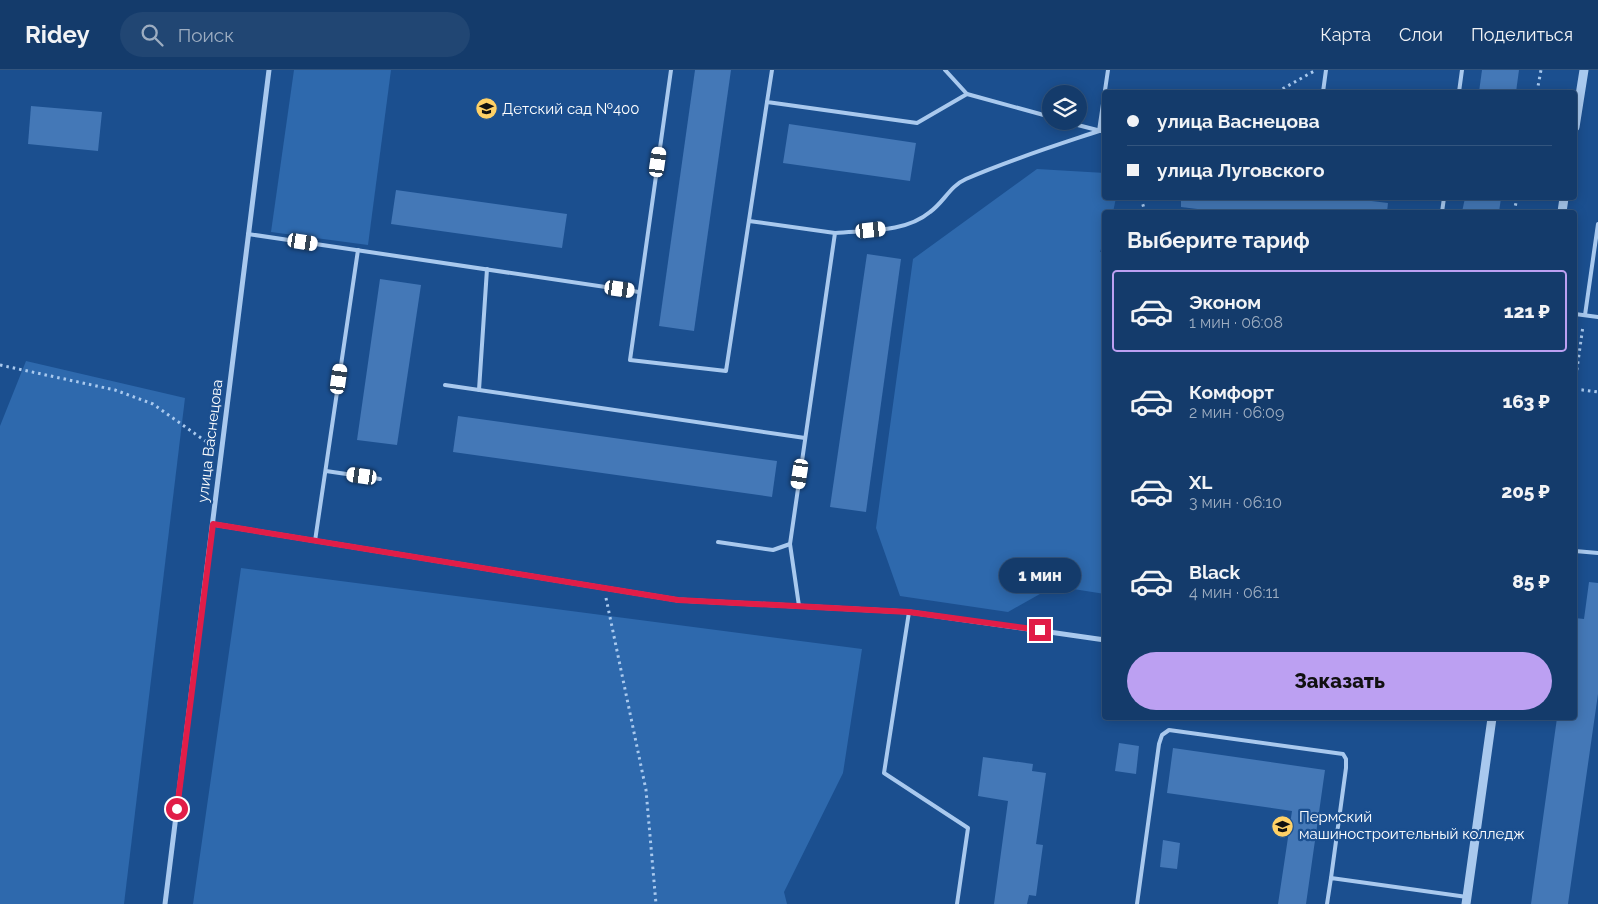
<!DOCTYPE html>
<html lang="ru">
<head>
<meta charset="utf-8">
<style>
	:root { --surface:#143b6b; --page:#214673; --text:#f1f3f6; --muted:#9dadc1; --line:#33557e; --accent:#bca0f2 }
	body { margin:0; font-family:Raleway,sans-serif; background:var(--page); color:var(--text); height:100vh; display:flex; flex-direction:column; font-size:19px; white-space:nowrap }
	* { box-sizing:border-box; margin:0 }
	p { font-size:16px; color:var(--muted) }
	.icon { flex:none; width:28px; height:28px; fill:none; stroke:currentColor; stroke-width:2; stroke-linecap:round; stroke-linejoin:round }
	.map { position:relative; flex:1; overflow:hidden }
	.panel { position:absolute; left:1102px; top:140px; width:475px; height:510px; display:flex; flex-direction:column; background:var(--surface); border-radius:5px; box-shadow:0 2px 12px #0003,0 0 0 1px var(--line) }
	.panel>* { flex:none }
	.banner { position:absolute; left:1102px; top:20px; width:475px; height:110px; border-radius:5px; box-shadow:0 2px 12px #0003,0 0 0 1px var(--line); display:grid; align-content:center; height:110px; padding:0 25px; background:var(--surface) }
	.buttons { position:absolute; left:1042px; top:15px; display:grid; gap:10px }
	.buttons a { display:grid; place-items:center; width:45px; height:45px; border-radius:50%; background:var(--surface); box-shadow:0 2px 12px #0003,0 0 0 1px var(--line); font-size:25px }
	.end { position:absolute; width:22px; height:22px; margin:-11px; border:6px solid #e11d48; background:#fff; box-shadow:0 0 0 2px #fff }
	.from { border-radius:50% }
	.bubble { position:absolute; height:35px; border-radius:18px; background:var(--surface); box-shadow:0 2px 12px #0003,0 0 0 1px var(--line); font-size:16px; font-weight:800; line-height:35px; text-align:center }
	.car { position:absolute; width:15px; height:30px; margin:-15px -8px; border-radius:6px; box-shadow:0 0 4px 1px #0007; background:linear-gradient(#fff 24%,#345 0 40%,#fff 0 76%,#345 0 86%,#fff 0) }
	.banner b { display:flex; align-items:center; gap:18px; height:48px; font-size:19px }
	.banner b+b { border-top:1px solid var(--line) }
	.banner i { width:12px; height:12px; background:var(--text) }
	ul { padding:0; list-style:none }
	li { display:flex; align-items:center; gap:15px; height:82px; margin:0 10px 8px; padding:0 15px; border:2px solid transparent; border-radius:5px }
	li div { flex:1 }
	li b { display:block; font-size:19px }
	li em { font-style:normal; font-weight:800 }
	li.active { border-color:var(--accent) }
	li>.icon { width:45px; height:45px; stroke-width:1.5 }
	h2 { padding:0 25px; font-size:22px; line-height:60px }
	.button { display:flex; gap:10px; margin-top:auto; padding:10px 25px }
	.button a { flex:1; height:58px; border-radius:30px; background:var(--accent); color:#111; font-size:20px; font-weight:800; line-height:58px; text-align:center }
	header { display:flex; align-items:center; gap:30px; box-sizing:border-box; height:70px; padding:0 25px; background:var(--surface); border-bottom:1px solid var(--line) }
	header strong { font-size:24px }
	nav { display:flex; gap:28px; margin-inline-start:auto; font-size:18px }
	.search { width:350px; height:45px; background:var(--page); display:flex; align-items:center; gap:12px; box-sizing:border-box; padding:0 18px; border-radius:28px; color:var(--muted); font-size:19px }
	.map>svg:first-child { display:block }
	.green { fill:#2e69ad }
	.building { fill:#4478b7 }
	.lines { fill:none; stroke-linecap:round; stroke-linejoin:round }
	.path { stroke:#a9c9ee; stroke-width:3; stroke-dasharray:2.5 4; stroke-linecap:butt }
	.service { stroke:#a9c9ee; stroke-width:4 }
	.minor { stroke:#a9c9ee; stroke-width:5 }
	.tertiary { stroke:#a9c9ee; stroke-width:9 }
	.route { stroke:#e11d48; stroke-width:6 }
	.labels { text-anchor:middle; stroke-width:4.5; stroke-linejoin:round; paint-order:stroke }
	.poi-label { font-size:15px; fill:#fff; stroke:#1b4f8f; text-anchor:start }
	.street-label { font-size:15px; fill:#fff; stroke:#1b4f8f }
</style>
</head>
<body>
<header>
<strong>Ridey</strong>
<div class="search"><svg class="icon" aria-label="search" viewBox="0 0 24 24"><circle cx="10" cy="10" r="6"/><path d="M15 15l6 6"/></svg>Поиск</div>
<nav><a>Карта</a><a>Слои</a><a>Поделиться</a></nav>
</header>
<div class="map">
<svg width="1598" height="834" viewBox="0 0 1598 834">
	<rect width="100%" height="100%" fill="#1b4f8f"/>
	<g class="green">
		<polygon points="294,0 391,0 368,175 271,162"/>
		<polygon points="1037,99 1105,103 1105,128 1116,128 1113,142 1105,142 1105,168 1100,182 1105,182 1105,524 1054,516 1008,542 900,526 876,458 913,189"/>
		<polygon points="26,291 185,328 124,834 0,834 0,356"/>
		<polygon points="241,498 862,579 843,703 784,822 787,834 193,834"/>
	</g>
	<g class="building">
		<polygon points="695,0 731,0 694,261 659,256"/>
		<polygon points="1482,0 1519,0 1516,22 1479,22"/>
		<polygon points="31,36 102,42 98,81 28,74"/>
		<polygon points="789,54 916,73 910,111 783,93"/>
		<polygon points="396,120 567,144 562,178 391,154"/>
		<polygon points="1181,128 1347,128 1388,133 1387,142 1222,142 1181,137"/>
		<polygon points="1465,128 1501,128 1499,142 1462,142"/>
		<polygon points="867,184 901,189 866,442 830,437"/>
		<polygon points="380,209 421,215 397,375 357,370"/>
		<polygon points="458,346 777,391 772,427 453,382"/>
		<polygon points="1589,512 1598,513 1598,624 1568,834 1531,834 1557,648 1575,648 1575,548 1584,549"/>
		<polygon points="1119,673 1139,676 1136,704 1115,701"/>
		<polygon points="1173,678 1325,700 1306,834 1278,834 1292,741 1167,723"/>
		<polygon points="983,687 1033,694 1032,701 1046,703 1036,774 1043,775 1036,826 1029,825 1027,834 994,834 1008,731 978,726"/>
		<polygon points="1163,770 1180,773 1177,799 1160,797"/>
	</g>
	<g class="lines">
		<g class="path">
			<polyline points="1277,22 1316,0"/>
			<polyline points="1537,22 1541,0"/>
			<polyline points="1141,128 1145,142"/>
			<polyline points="1514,142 1517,128"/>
			<polyline points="0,295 115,320 153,334 211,375"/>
			<polyline points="1575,313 1583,256"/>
			<polyline points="1575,319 1598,322"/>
			<polyline points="606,528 646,720 656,834"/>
		</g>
		<g class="service">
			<polyline points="671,0 630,290 726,301 767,32"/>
			<polyline points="772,0 767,32 917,53 967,24"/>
			<polyline points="945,0 967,24 1051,47"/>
			<polyline points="1323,22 1326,0"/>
			<polyline points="1459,22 1462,0"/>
			<polyline points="1062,51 1105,62"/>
			<polyline points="1442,142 1444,128"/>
			<polyline points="749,151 835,163"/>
			<polyline points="248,164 639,222"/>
			<polyline points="1575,244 1598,247"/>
			<polyline points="1585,245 1598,154"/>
			<polyline points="445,315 805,368"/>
			<polyline points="479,320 487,199"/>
			<polyline points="326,401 380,409"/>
			<polyline points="315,471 358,180"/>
			<polyline points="718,472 773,480 790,474"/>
			<polyline points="1575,481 1598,483"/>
			<path d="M799,536L790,474L835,163C866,160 905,163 930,142C944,132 950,116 966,109C1009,90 1054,76 1099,61L1108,0"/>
			<polyline points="909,542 884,703 968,758 957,834"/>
			<polyline points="1137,834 1159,674 1162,665 1169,660 1343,684 1346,689 1346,698 1331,808"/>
			<polyline points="1327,834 1331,808 1467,827"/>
		</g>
		<g class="minor">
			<polyline points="213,454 678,530 909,542 1105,570"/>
			<polyline points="165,834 269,0"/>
		</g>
		<g class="tertiary">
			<polyline points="1575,57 1584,0"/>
			<polyline points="1562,142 1564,128"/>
			<polyline points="1466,834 1492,648"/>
		</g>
	</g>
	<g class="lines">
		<polyline class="route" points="177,739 213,454 678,530 909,542 1040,560"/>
	</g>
	<defs>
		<symbol id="school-disc" viewBox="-11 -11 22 22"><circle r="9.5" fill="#ffd166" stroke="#1b4f8f"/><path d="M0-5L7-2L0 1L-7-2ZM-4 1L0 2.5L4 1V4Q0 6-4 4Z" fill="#111"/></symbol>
		<symbol id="university-disc" viewBox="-11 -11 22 22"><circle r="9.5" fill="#ffd166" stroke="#1b4f8f"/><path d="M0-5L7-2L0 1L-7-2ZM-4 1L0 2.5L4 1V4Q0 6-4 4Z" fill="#111"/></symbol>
	</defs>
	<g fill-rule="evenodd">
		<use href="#school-disc" x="474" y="26" width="25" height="25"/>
		<use href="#university-disc" x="1270" y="744" width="25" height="25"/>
	</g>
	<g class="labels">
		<g class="poi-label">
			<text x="502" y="44">Детский сад №400</text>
			<text x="1299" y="752">Пермский<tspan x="1299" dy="17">машиностроительный колледж</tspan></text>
		</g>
		<g class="street-label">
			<text transform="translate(210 371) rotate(-83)" y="5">улица Васнецова</text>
		</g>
	</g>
</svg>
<div class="buttons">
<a><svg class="icon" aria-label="layers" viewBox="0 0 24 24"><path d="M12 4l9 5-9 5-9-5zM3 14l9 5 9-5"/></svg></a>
</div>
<i class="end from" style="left:177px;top:739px"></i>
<i class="end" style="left:1040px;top:560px"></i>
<div class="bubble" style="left:999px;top:488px;width:82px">1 мин</div>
<i class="car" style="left:658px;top:92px;rotate:8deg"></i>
<i class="car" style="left:871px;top:160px;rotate:84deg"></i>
<i class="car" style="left:303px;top:172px;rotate:99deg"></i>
<i class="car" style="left:620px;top:219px;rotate:98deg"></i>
<i class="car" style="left:339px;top:309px;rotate:8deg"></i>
<i class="car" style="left:800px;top:404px;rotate:189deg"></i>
<i class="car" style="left:362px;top:406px;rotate:278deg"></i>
<div class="banner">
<b><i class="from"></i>улица Васнецова</b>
<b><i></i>улица Луговского</b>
</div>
<section class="panel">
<h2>Выберите тариф</h2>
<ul>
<li class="active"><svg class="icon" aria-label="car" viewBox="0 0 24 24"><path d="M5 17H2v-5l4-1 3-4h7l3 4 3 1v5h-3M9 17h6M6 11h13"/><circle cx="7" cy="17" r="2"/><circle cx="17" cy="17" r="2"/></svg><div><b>Эконом</b><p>1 мин · 06:08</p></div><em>121 ₽</em></li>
<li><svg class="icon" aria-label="car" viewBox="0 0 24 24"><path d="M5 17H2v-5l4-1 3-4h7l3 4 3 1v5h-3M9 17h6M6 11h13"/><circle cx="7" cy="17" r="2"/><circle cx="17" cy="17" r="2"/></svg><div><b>Комфорт</b><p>2 мин · 06:09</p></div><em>163 ₽</em></li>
<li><svg class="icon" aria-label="car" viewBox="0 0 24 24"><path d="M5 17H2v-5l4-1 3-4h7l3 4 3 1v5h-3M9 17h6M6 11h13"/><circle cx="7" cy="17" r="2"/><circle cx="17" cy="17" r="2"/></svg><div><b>XL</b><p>3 мин · 06:10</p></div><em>205 ₽</em></li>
<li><svg class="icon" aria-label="car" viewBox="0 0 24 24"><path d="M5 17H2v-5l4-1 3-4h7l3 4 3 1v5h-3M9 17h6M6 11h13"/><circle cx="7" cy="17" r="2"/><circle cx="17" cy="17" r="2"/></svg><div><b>Black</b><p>4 мин · 06:11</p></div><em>85 ₽</em></li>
</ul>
<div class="button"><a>Заказать</a></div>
</section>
</div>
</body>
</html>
